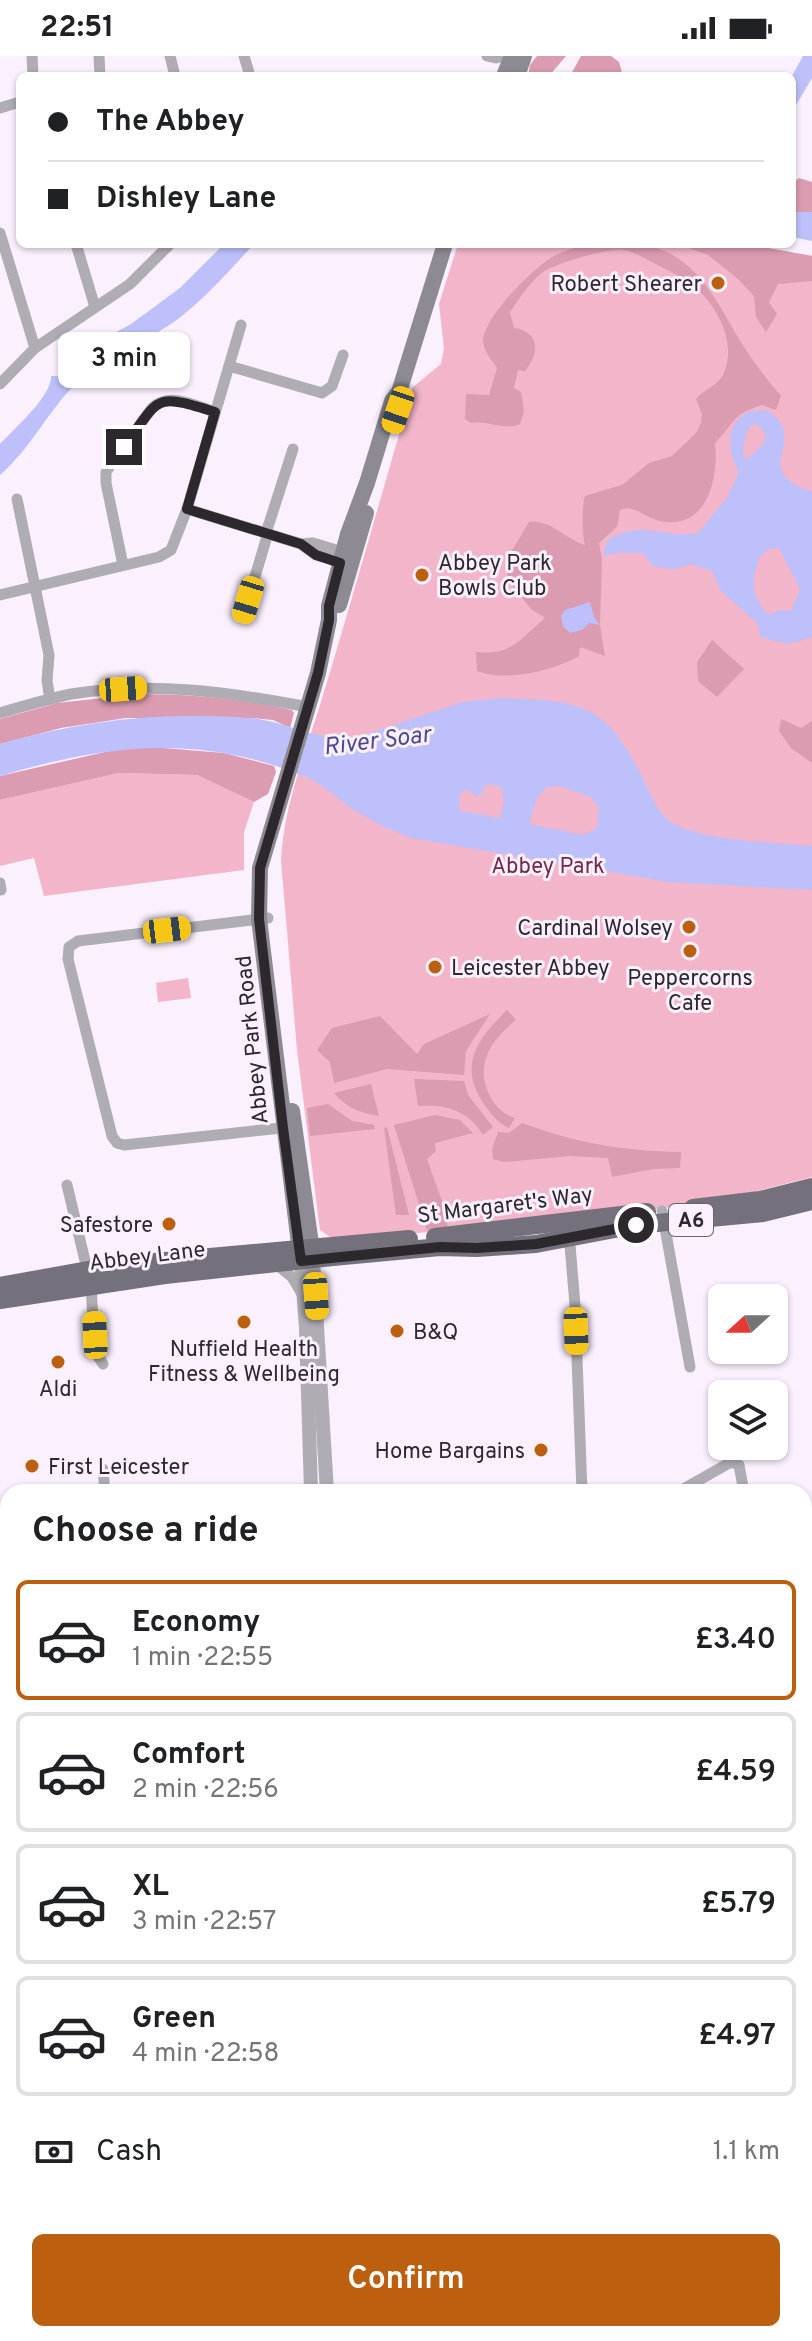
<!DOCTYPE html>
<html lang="en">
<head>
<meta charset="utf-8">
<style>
	:root { --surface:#fff; --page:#f6f6f6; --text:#202124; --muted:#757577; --line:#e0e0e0; --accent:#bc5f0e }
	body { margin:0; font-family:Overpass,sans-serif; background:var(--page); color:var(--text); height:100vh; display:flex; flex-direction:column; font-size:30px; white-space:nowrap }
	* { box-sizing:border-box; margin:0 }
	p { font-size:26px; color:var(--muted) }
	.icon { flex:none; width:44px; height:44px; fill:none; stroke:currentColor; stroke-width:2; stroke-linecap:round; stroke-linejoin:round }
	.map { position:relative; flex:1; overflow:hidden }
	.sheet { position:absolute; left:0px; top:1428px; width:812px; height:858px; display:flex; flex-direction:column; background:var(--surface); border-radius:24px 24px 0 0; box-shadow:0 2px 6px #0004 }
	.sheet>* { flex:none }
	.top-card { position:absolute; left:16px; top:16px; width:780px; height:176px; border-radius:12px; box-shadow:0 2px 6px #0004; display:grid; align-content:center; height:176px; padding:0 32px; background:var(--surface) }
	.needle { width:52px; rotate:249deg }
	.controls { position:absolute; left:708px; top:1228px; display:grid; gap:16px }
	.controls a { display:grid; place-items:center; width:80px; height:80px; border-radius:12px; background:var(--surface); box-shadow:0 2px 6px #0004; font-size:40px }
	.end { position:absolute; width:36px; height:36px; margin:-18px; border:10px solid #2c282d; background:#fff; box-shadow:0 0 0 4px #fff }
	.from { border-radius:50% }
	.bubble { position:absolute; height:56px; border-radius:12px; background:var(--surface); box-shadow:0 2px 6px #0004; font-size:26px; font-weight:600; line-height:56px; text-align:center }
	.car { position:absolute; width:24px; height:48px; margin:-24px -12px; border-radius:10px; box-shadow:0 0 6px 2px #0007; background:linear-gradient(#f5c518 24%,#345 0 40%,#f5c518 0 76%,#345 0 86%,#f5c518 0) }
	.top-card b { display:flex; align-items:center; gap:28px; height:76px; font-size:30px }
	.top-card b+b { border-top:2px solid var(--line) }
	.top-card i { width:20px; height:20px; background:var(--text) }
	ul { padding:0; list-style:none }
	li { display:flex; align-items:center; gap:24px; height:120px; margin:0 16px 12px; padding:0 16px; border:4px solid var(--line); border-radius:12px }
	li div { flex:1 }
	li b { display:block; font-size:30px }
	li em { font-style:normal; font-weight:600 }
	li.on { border-color:var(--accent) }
	li>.icon { width:72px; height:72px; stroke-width:1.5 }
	h2 { padding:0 32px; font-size:36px; line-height:96px }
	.pay { display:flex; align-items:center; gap:20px; height:88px; padding:0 32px; font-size:30px }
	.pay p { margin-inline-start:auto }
	.button { display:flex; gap:16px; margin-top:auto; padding:16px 32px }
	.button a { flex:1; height:92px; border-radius:12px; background:var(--accent); color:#fff; font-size:32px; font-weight:600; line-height:92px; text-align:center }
	.status { display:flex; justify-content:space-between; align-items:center; height:56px; padding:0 40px; background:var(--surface); direction:ltr }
	.status svg { height:22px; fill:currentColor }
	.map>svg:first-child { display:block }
	.green { fill:#f2b5c9 }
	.forest { fill:#db9bb1 }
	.water { fill:#bec0fb; fill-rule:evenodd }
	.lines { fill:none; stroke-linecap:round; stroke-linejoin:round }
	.minor { stroke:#afadb3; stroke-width:11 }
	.tertiary { stroke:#afadb3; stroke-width:14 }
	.secondary { stroke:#8d8a93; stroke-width:16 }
	.primary { stroke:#75717c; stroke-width:18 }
	.route { stroke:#2c282d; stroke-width:10 }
	.poi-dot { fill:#bc5f0e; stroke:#fbf0fd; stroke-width:3 }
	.labels { text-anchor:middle; stroke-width:6; stroke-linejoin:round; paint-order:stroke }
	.shield { fill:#fbf0fd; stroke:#6a646b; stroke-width:2 }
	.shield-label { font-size:20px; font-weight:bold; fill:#2c282d }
	.poi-label { font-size:22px; fill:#2c282d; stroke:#fbf0fd; text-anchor:end }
	.park-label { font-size:22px; fill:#732748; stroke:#fbf0fd }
	.street-label { font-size:22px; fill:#2c282d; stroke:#fbf0fd }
	.water-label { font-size:24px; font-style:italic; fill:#4d4a90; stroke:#fbf0fd }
</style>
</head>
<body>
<div class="status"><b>22:51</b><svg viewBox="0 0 49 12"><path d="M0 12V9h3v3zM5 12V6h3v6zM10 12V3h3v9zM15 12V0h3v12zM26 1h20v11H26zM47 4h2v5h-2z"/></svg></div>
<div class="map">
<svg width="812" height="2285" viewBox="0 0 812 2285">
	<rect width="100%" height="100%" fill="#fbf0fd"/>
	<g class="green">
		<path d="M458,188H745L812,200V1121L734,1141L672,1151L458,1174L333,1183L320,1174L297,994L281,804C284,749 305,698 321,646C353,541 382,436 413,331L441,308L444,292L439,248Z"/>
		<polygon points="119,717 197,719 254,746 244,776 244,814 44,840 34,802 0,810 0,744"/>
		<polygon points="188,922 191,942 158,946 156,927"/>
		<polygon points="656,2278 762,2278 762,2283 657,2285"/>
	</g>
	<g class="forest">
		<polygon points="537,0 566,0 549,20 528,20 530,9"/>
		<polygon points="581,0 611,0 619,6 623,20 570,20"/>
		<polygon points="799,122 812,126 812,156 792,156 792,128"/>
		<path d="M590,188C606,188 623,186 639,188C698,196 717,248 744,291C755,308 768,325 781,340L776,354L762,349C730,359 736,366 715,387C719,422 707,475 660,465C645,462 634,448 620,454L617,471L599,487L602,503L600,569L605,600L580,591L579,600C553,615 505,626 477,615L476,596C511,600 520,583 545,562L531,553L508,525L506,505L529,466C551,463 565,483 585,489C582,482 582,447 585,440L622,429L649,407L672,400L696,377L701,367L702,358L696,343C704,333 716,331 723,319C738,289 718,251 695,231C683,220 666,214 652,206C643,202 633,195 624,194C610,191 559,207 546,214C530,224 521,241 510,256L514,272C540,276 540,297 525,315L518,314L514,332L521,336L524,355L520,368C504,375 488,364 471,367L465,363L466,338L489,339L497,312C492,304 483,295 483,284C485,260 534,211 554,200C565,194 578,191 590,188Z"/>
		<polygon points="678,188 745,188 812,200 812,225 778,228 769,246 777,258 766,276 756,261 754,240 738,223 708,199"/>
		<polygon points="712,584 744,613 717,641 698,625 697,606"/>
		<path d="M140,638C192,638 241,643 292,654L294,657L290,672L273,664L250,662H126L61,672L0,688V663L57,647Z"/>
		<polygon points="781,663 801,672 812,665 812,707 791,692 779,675"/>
		<polygon points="151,691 224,697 274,710 276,716 268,738 254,746 197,719 119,717 0,744 0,720 118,693"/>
		<path d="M507,954L516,964C491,984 473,1010 491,1042C496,1051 505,1059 515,1062L509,1072C498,1067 493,1060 486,1051C457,1012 476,984 507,954Z"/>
		<polygon points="490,958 466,995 464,1019 387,1013 334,1027 330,1006 317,994 332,972 380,960 417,998 424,988"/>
		<path d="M414,1023L464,1025L468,1039L493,1071L483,1079C468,1054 446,1048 418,1050Z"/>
		<path d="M371,1028L379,1060C359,1056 348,1053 334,1037Z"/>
		<polygon points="328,1048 352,1065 374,1069 375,1073 310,1080 307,1052"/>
		<polygon points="435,1059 460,1064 473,1077 435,1087 436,1095 427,1103 448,1162 447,1172 427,1174 394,1069"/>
		<path d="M522,1067C577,1087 622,1095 681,1096L680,1112L653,1113L612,1121L608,1102L570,1100L504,1106L493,1103L492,1093L498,1076L509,1077Z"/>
		<polygon points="387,1071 409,1159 396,1159 384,1072"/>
	</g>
	<g class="water">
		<polygon points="803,0 812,0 812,22 792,56 792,20"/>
		<polygon points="792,156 812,156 812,185 792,181"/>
		<path d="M224,188H254C229,215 204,244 174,266C145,286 112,297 84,320C51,348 33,391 0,419V388C14,373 52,340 51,320H60L107,281L131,268L180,232Z"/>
		<path d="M751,355H768C812,383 746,414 812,436V580C795,590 778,588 760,580L758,568L721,535L712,515L691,508L676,513L654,511L642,497H616L603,501L607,485C640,462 664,483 698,477L726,443L738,419C738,411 734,407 732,400C728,381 731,363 751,355ZM756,368L765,376C766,391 757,393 748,402H744C742,389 744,382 750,370ZM779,492L800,533L791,555L780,554L768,559C750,536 751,527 760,500L769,493Z"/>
		<polygon points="590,546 594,561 600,569 589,567 582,574 570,577 563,570 561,560 565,554"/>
		<path d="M501,642C576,646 603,643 640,717C647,730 656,754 668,764C694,785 778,787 812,790V834L668,826L411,782C390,774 371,765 351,752C337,742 322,728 306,721C199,677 107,688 0,720V688C82,664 165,655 250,662C289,665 317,687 358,681L463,646ZM490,728L501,731L504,745L500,762L460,755L459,741L464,734L471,735L475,741L482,738L484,731ZM559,730L590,741L599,751L597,772L583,779L529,768L537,742L547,731Z"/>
	</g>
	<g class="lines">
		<g class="minor">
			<polyline points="32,0 33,20"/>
			<polyline points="99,0 100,20"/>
			<polyline points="170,0 175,20"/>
			<polyline points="244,0 250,20"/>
			<polyline points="487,0 496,2 504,0"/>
			<polyline points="0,52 20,46"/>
			<polyline points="0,177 35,292"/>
			<polyline points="76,188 95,251"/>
			<polyline points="229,310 322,337 332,330 343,299"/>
			<polyline points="0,328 35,292 130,228 170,188"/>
			<polyline points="17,443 49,599 47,625 50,643"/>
			<polyline points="187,453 301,488 316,499 344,506"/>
			<polyline points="266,477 293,393"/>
			<polyline points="301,488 313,487 346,497"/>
			<path d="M123,509L106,427V416L110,410L152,352C170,336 194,349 215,356"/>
			<polyline points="0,539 159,501 171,494 187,453 241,269"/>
			<polyline points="243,561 268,477"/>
			<path d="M0,657C24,650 47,643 71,638C152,625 229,636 308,651"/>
			<polyline points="0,827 1,834"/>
			<polyline points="268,862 78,885 69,891 68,903 112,1080 117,1087 124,1089 290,1071"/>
			<polyline points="67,1129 91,1230 95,1296 103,1308"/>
			<polyline points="662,1155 690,1311"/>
			<polyline points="569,1177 575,1249 582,1436"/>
			<polyline points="276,1208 292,1221 302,1238"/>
			<polyline points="103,1413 105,1436"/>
			<polyline points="122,1436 131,1435"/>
			<polyline points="678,1436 731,1406 739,1409 744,1436"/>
			<polyline points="0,1551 8,1550"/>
			<polyline points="804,1676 812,1680"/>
			<polyline points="804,1747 812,1746"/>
			<polyline points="804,1787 812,1786"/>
			<polyline points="0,1794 8,1792"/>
			<polyline points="804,1866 812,1865"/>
			<polyline points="0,1879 8,1881"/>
			<polyline points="804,1975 812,1975"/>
			<polyline points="804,2105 812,2103"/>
			<polyline points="0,2116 8,2116"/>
			<polyline points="804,2127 812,2126"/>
			<polyline points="0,2264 8,2264"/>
			<polyline points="128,2278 128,2285"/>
			<polyline points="438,2278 439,2285"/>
			<polyline points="545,2278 546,2285"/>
			<polyline points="580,2285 649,2279"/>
		</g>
		<g class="tertiary">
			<polyline points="313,1204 327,1436"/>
			<polyline points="301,1205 306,1272 311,1436"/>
			<polyline points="804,1568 812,1572"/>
			<polyline points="804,1588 812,1591"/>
		</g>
		<g class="secondary">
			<polyline points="504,20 512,0"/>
			<polyline points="517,20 524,0"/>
			<polyline points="339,549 366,457"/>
			<polyline points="292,1055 313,1202"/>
			<polyline points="301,1204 259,863 260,812 318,617 329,564 329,550 348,478 367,427 392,345 399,336 445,188"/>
		</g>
		<g class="primary">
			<polyline points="693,1152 760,1144 812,1131"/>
			<polyline points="435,1181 647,1156"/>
			<polyline points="0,1230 110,1210 409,1183"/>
			<polyline points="0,1244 165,1219 333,1201 440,1191 477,1192 536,1188 636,1169 763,1157 812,1145"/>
		</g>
	</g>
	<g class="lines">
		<path class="route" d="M124,391C161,340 153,337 215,356L187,453L301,488L316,499L340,507L329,550V564L318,617L260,812L259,863L283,1072L301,1205L440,1191L477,1192L536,1188L636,1169"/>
	</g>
	<g class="poi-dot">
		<circle cx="718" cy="227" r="8"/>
		<circle cx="422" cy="519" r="8"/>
		<circle cx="689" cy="871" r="8"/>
		<circle cx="690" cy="895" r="8"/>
		<circle cx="435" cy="911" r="8"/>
		<circle cx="169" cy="1168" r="8"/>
		<circle cx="244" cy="1266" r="8"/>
		<circle cx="397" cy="1275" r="8"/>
		<circle cx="58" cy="1306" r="8"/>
		<circle cx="541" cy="1394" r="8"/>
		<circle cx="32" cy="1410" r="8"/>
	</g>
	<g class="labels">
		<rect class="shield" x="669" y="1148" width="44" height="32" rx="6"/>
		<g class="shield-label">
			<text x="691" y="1171">A6</text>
		</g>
		<g class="poi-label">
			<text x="702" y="235">Robert Shearer</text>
			<text x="438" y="514" text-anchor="start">Abbey Park<tspan x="438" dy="25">Bowls Club</tspan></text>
			<text x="673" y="879">Cardinal Wolsey</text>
			<text x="451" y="919" text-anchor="start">Leicester Abbey</text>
			<text x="690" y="929" text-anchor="middle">Peppercorns<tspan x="690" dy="25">Cafe</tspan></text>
			<text x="153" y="1176">Safestore</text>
			<text x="413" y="1283" text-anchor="start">B&amp;Q</text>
			<text x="244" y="1300" text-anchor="middle">Nuffield Health<tspan x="244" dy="25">Fitness &amp; Wellbeing</tspan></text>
			<text x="58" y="1340" text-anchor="middle">Aldi</text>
			<text x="525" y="1402">Home Bargains</text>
			<text x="48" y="1418" text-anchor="start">First Leicester</text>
		</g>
		<g class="park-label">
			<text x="548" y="817">Abbey Park</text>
		</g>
		<g class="street-label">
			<text transform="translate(251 984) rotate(-96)" y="8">Abbey Park Road</text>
			<text transform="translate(505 1148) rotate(-7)" y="8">St Margaret's Way</text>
			<text transform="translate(147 1199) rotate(-7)" y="8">Abbey Lane</text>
		</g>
		<g class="water-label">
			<text transform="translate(377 684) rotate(-7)" y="8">River Soar</text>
		</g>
	</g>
</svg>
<div class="controls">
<a><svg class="needle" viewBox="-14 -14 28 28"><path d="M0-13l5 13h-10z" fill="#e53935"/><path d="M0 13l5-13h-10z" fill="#757577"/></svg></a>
<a><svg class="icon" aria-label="layers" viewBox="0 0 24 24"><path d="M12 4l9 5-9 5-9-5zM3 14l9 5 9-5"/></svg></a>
</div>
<i class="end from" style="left:636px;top:1169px"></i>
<i class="end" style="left:124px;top:391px"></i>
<div class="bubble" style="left:58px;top:276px;width:132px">3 min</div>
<i class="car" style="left:398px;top:354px;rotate:199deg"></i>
<i class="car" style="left:248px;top:544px;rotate:197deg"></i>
<i class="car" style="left:123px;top:633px;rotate:86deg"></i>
<i class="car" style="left:167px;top:874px;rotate:83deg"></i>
<i class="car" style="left:316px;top:1240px;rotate:176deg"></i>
<i class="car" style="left:576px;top:1275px;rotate:178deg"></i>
<i class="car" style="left:95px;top:1279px;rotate:357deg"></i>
<div class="top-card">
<b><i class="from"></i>The Abbey</b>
<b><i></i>Dishley Lane</b>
</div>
<section class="sheet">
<h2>Choose a ride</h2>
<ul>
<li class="on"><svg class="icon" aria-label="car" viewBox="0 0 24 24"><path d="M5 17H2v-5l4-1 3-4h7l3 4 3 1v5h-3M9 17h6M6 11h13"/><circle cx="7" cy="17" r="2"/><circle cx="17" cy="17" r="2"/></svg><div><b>Economy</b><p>1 min · 22:55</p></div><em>£3.40</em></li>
<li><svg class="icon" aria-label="car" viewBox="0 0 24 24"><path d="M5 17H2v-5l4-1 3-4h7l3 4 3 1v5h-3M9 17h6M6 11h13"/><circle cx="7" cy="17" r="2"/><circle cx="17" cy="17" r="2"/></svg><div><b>Comfort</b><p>2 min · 22:56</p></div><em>£4.59</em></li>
<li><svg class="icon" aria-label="car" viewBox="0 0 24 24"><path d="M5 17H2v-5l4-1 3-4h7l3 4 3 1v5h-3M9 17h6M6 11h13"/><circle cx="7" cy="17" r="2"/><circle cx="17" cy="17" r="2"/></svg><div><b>XL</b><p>3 min · 22:57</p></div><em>£5.79</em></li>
<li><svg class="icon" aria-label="car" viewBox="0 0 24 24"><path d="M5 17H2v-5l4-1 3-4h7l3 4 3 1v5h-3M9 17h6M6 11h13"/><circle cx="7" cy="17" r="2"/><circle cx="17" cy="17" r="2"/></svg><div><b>Green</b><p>4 min · 22:58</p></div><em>£4.97</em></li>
</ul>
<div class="pay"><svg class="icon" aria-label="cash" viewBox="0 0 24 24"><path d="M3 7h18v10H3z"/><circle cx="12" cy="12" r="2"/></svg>Cash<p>1.1 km</p></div>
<div class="button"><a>Confirm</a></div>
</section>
</div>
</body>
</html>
